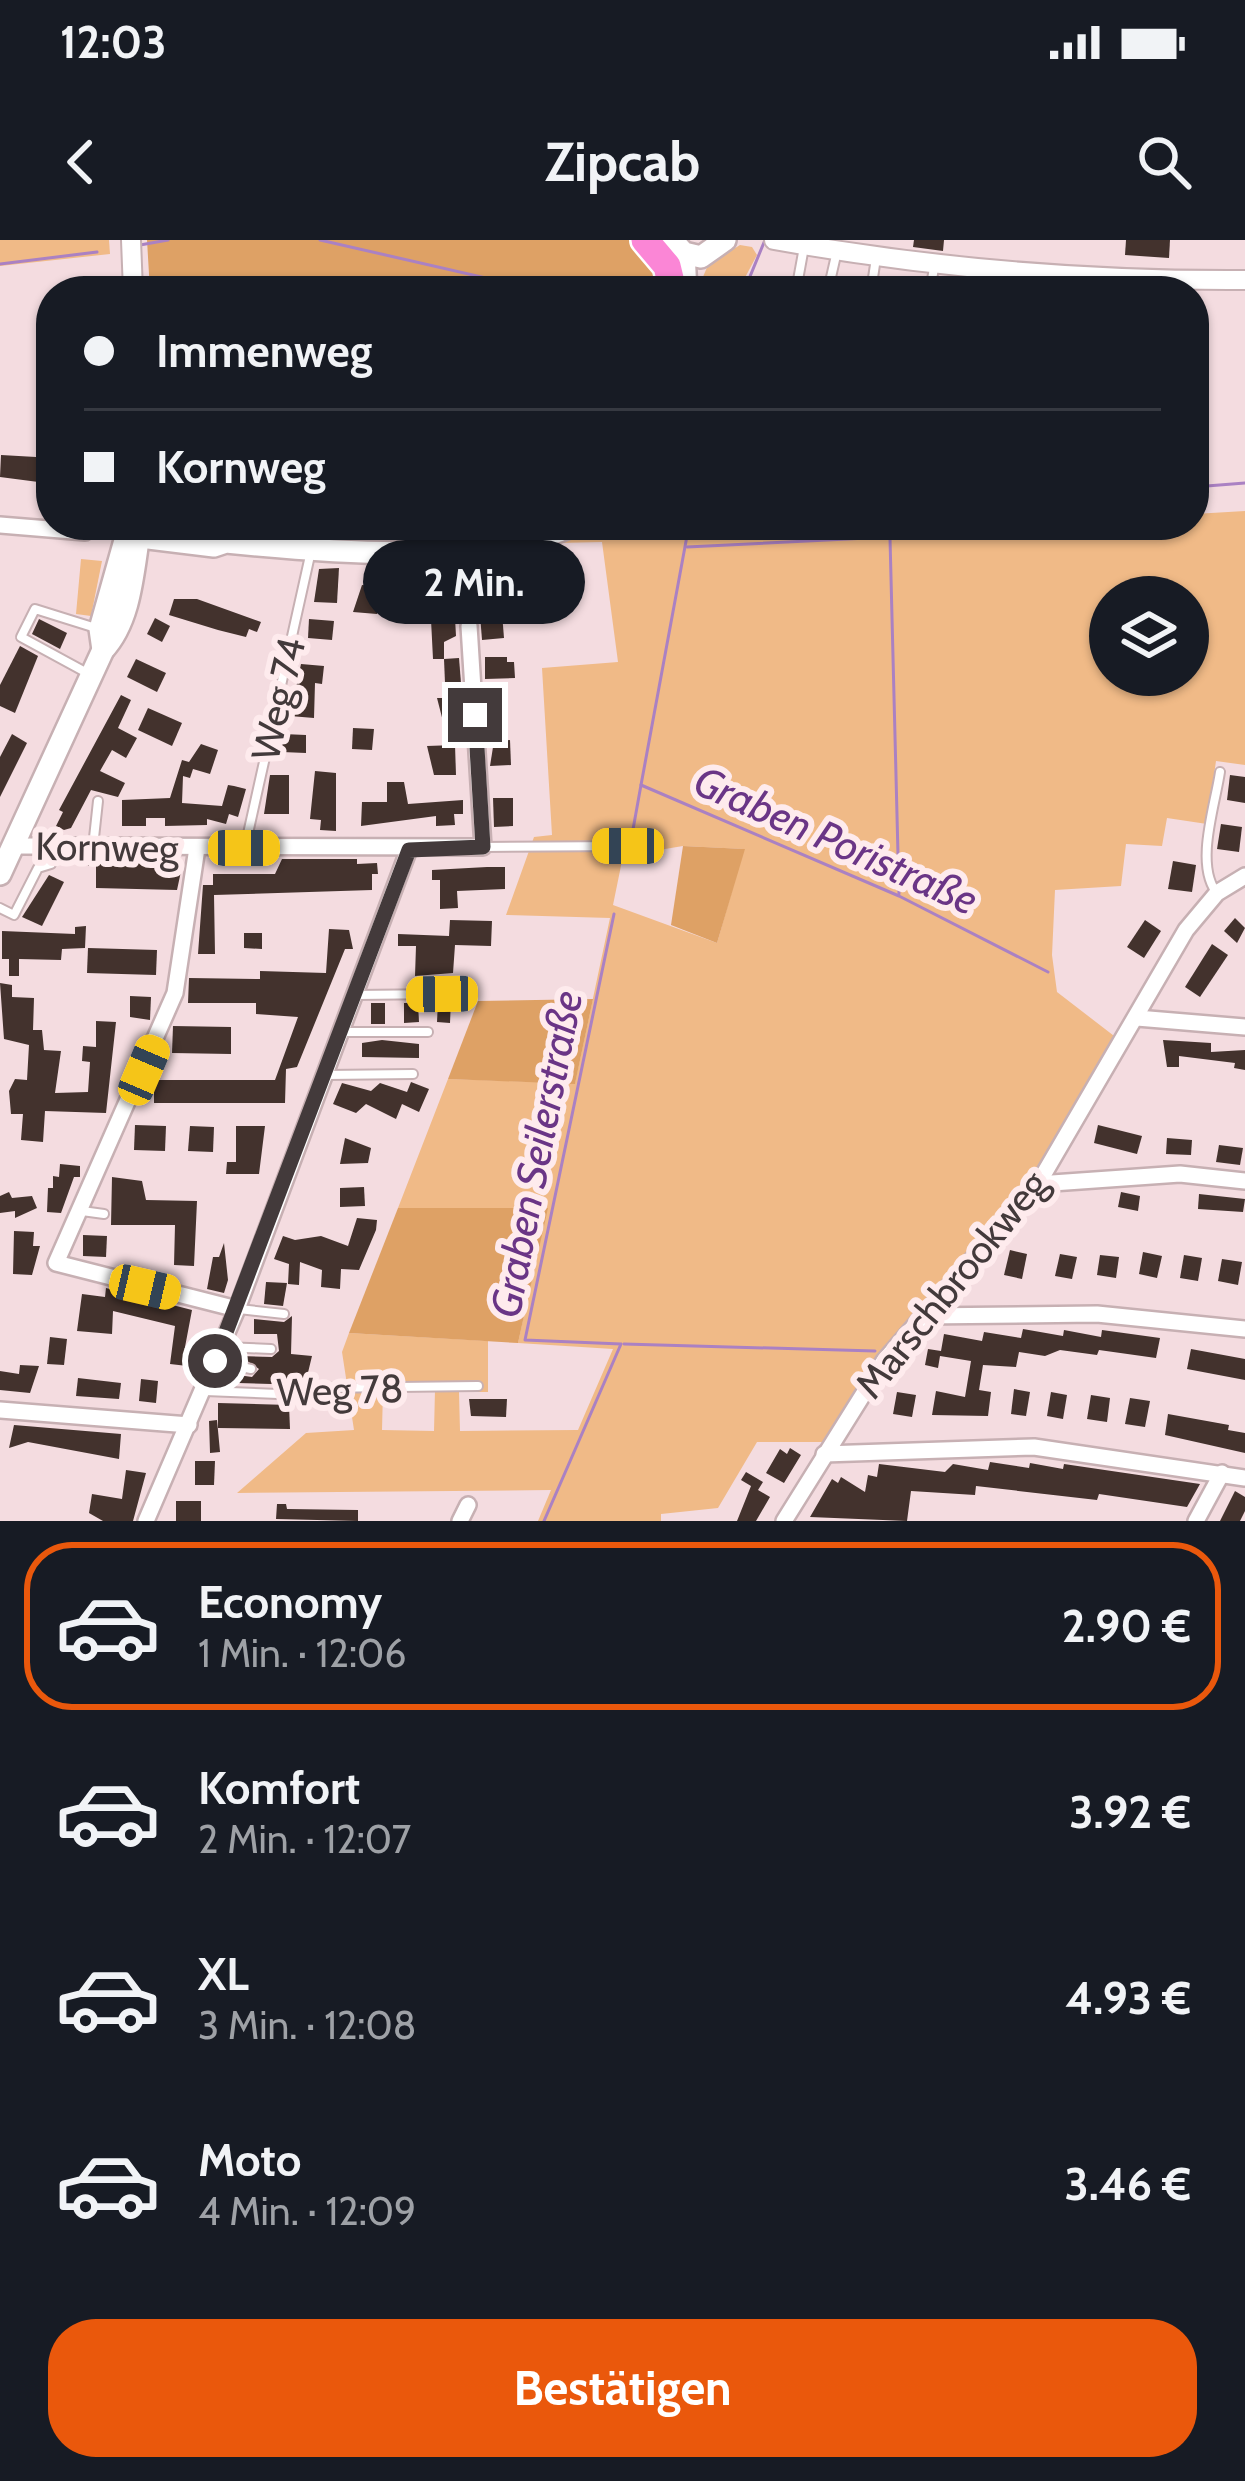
<!DOCTYPE html>
<html lang="de">
<head>
<meta charset="utf-8">
<style>
	:root { --surface:#171b24; --page:#242831; --text:#f1f3f6; --muted:#9ea1a6; --line:#363941; --accent:#ea580c }
	body { margin:0; font-family:Cabin,sans-serif; background:var(--page); color:var(--text); height:100vh; display:flex; flex-direction:column; font-size:45px; white-space:nowrap }
	* { box-sizing:border-box; margin:0 }
	p { font-size:39px; color:var(--muted) }
	.icon { flex:none; width:66px; height:66px; fill:none; stroke:currentColor; stroke-width:2; stroke-linecap:round; stroke-linejoin:round }
	.map { position:relative; height:1281px; overflow:hidden }
	.side { display:flex; flex-direction:column; background:var(--surface); flex:1 }
	.side>* { flex:none }
	.banner { position:absolute; left:36px; top:36px; width:1173px; height:264px; border-radius:48px; box-shadow:0 3px 9px #0004; display:grid; align-content:center; height:264px; padding:0 48px; background:var(--surface) }
	.buttons { position:absolute; left:1089px; top:336px; display:grid; gap:24px }
	.buttons a { display:grid; place-items:center; width:120px; height:120px; border-radius:50%; background:var(--surface); box-shadow:0 3px 9px #0004; font-size:60px }
	.end { position:absolute; width:54px; height:54px; margin:-27px; border:15px solid #433a3b; background:#fff; box-shadow:0 0 0 6px #fff }
	.from { border-radius:50% }
	.bubble { position:absolute; height:84px; border-radius:42px; background:var(--surface); box-shadow:0 3px 9px #0004; font-size:39px; font-weight:700; line-height:84px; text-align:center }
	.car { position:absolute; width:36px; height:72px; margin:-36px -18px; border-radius:15px; box-shadow:0 0 9px 3px #0007; background:linear-gradient(#f5c518 24%,#345 0 40%,#f5c518 0 76%,#345 0 86%,#f5c518 0) }
	.banner b { display:flex; align-items:center; gap:42px; height:114px; font-size:45px }
	.banner b+b { border-top:3px solid var(--line) }
	.banner i { width:30px; height:30px; background:var(--text) }
	ul { padding:21px 0 0; list-style:none }
	li { display:flex; align-items:center; gap:36px; height:168px; margin:0 24px 18px; padding:0 24px; border:6px solid transparent; border-radius:48px }
	li div { flex:1 }
	li b { display:block; font-size:45px }
	li em { font-style:normal; font-weight:700 }
	li.on { border-color:var(--accent) }
	li>.icon { width:108px; height:108px; stroke-width:1.5 }
	.cta { display:flex; gap:24px; margin-top:auto; padding:24px 48px }
	.cta a { flex:1; height:138px; border-radius:48px; background:var(--accent); color:#fff; font-size:48px; font-weight:700; line-height:138px; text-align:center }
	.status { display:flex; justify-content:space-between; align-items:center; height:84px; padding:0 60px; background:var(--surface); direction:ltr }
	.status svg { height:33px; fill:currentColor }
	header { display:flex; justify-content:space-between; align-items:center; height:156px; padding:0 48px; background:var(--surface); font-size:54px; font-weight:700 }
	.map>svg:first-child { display:block }
	.green { fill:#f0ba87; fill-rule:evenodd }
	.forest { fill:#dea165 }
	.lines { fill:none; stroke-linecap:round; stroke-linejoin:round }
	.stream { stroke:#aa81c3; stroke-width:3 }
	.building { fill:#43322d }
	.service-casing { stroke:#c7b0b3; stroke-width:12 }
	.minor-casing { stroke:#c7b0b3; stroke-width:20 }
	.tertiary-casing { stroke:#c7b0b3; stroke-width:22 }
	.secondary-casing { stroke:#c7b0b3; stroke-width:26 }
	.motorway-casing { stroke:#fff; stroke-width:32 }
	.service { stroke:#fff; stroke-width:8 }
	.minor { stroke:#fff; stroke-width:15 }
	.tertiary { stroke:#fff; stroke-width:18 }
	.secondary { stroke:#fff; stroke-width:21 }
	.motorway { stroke:#fb86d6; stroke-width:27 }
	.route { stroke:#433a3b; stroke-width:15 }
	.labels { text-anchor:middle; stroke-width:12; stroke-linejoin:round; paint-order:stroke }
	.street-label { font-size:39px; fill:#433a3b; stroke:#feebed }
	.water-label { font-size:42px; font-style:italic; fill:#6a3586; stroke:#feebed }
</style>
</head>
<body>
<div class="status"><b>12:03</b><svg viewBox="0 0 49 12"><path d="M0 12V9h3v3zM5 12V6h3v6zM10 12V3h3v9zM15 12V0h3v12zM26 1h20v11H26zM47 4h2v5h-2z"/></svg></div>
<header><svg class="icon" aria-label="back" viewBox="0 0 24 24"><path d="M15 5l-7 7 7 7"/></svg>Zipcab<svg class="icon" aria-label="search" viewBox="0 0 24 24"><circle cx="10" cy="10" r="6"/><path d="M15 15l6 6"/></svg></header>
<div class="map">
<svg width="1245" height="1281" viewBox="0 0 1245 1281">
	<rect width="100%" height="100%" fill="#f4dce0"/>
	<g class="green">
		<polygon points="0,0 109,0 110,14 0,26"/>
		<polygon points="740,5 752,7 757,15 740,47 697,51 708,25"/>
		<path d="M1245,271V525L1216,521L1207,584L1167,578L1162,606L1126,604L1121,646L1055,650L1052,715L1057,752L1118,799L1038,932L880,1115L825,1202H757L718,1268L661,1274V1281H538L551,1250L237,1253L306,1193L354,1190L342,1112L349,1093L488,1101V1152H459L460,1191L578,1190L613,1109L518,1103L547,968H398L448,839L575,843L610,678L506,675L534,597L552,595L542,428L618,422L602,302L557,303L592,285H695L694,299L981,285H1194V274ZM1110,357H1188V435H1110ZM683,606L744,609L717,703L613,665L623,616ZM383,1150H435L434,1191L382,1190Z"/>
		<polygon points="81,319 102,321 91,376 76,374"/>
	</g>
	<g class="forest">
		<polygon points="147,0 633,0 641,4 665,51 342,51 291,37 240,36 150,51"/>
		<polygon points="683,606 745,609 717,703 671,685"/>
		<polygon points="593,759 575,844 448,839 478,761"/>
		<polygon points="398,968 548,968 518,1103 349,1093"/>
	</g>
	<g class="lines">
		<g class="stream">
			<polyline points="320,0 543,51"/>
			<polyline points="140,5 168,0"/>
			<polyline points="0,24 97,12"/>
			<polyline points="744,51 765,0"/>
			<polyline points="1194,247 1245,243"/>
			<polyline points="689,285 641,545 899,656 1048,732"/>
			<polyline points="890,298 899,654"/>
			<polyline points="687,307 1068,288"/>
			<polyline points="632,595 641,545"/>
			<polyline points="624,1104 875,1111"/>
			<polyline points="544,1281 621,1104 525,1100 614,674"/>
		</g>
	</g>
	<g class="building">
		<polygon points="914,0 944,0 943,11 913,7"/>
		<polygon points="1126,0 1170,0 1169,18 1125,15"/>
		<polygon points="39,162 51,163 46,243 0,237 1,215 36,217"/>
		<polygon points="571,320 575,348 554,351 556,322"/>
		<polygon points="472,324 514,326 515,349 487,350 486,341 472,341"/>
		<polygon points="453,326 453,335 465,335 466,364 476,364 476,377 455,378 456,396 444,402 444,419 433,419 430,360 378,361 377,374 353,372 362,345 389,348 389,330 405,330 406,344 427,343 427,327"/>
		<polygon points="339,328 337,363 314,362 319,329"/>
		<polygon points="174,359 197,359 261,382 257,392 249,389 246,397 218,390 169,375"/>
		<polygon points="502,373 504,398 482,400 480,374"/>
		<polygon points="155,378 170,386 162,402 147,394"/>
		<polygon points="39,379 67,393 60,409 32,394"/>
		<polygon points="309,379 334,381 332,400 308,398"/>
		<polygon points="20,406 38,416 15,473 0,466 0,445"/>
		<polygon points="485,417 507,417 507,422 514,422 515,438 485,439"/>
		<polygon points="459,418 461,443 445,443 444,419"/>
		<polygon points="136,419 166,433 157,452 127,437"/>
		<polygon points="301,424 324,426 322,444 315,443 314,478 290,476"/>
		<polygon points="121,455 131,460 118,488 137,498 126,518 112,510 100,531 125,543 118,557 91,550 71,588 64,590 56,586 63,572 59,570"/>
		<polygon points="506,455 508,478 487,480 490,457"/>
		<polygon points="437,458 450,458 450,467 462,467 464,492 446,493"/>
		<polygon points="148,468 182,483 172,506 138,490"/>
		<polygon points="353,488 374,489 372,510 352,509"/>
		<polygon points="12,494 27,503 0,557 0,517"/>
		<polygon points="283,494 306,495 306,513 282,512"/>
		<polygon points="510,500 511,525 490,526 494,501"/>
		<polygon points="201,504 218,510 210,534 193,529 190,538 183,536 182,563 222,566 228,545 234,546 246,549 238,577 229,574 226,584 207,579 207,585 165,586 165,578 146,578 146,586 122,586 122,560 170,558 182,520 189,522"/>
		<polygon points="455,505 456,535 434,535 427,506"/>
		<polygon points="315,531 336,533 336,591 320,590 321,580 310,579"/>
		<polygon points="270,535 289,535 289,574 264,574"/>
		<polygon points="1230,535 1245,537 1245,563 1227,560"/>
		<polygon points="387,542 404,542 408,564 463,560 463,574 454,574 455,585 436,586 436,576 361,586 362,562 387,562"/>
		<polygon points="493,558 513,558 513,586 494,587"/>
		<polygon points="1221,584 1242,587 1239,612 1217,609"/>
		<polygon points="88,618 163,618 183,622 177,650 96,648 96,626 88,626"/>
		<polygon points="282,619 357,619 357,624 377,623 378,634 372,634 372,650 214,655 215,714 198,714 203,645 213,645 213,634 275,634"/>
		<polygon points="1173,621 1196,625 1192,652 1168,649"/>
		<polygon points="487,627 505,627 505,649 457,651 458,668 440,669 440,640 432,640 432,630"/>
		<polygon points="49,635 64,642 42,686 22,677"/>
		<polygon points="1235,678 1245,688 1237,703 1224,691"/>
		<polygon points="450,680 492,681 491,706 455,705 453,733 415,736 416,706 398,706 398,694 449,696"/>
		<polygon points="1145,680 1161,691 1144,718 1127,707"/>
		<polygon points="86,686 85,708 62,709 61,720 19,719 19,736 9,736 9,719 2,719 2,691 75,694 75,687"/>
		<polygon points="329,689 349,690 353,709 345,709 297,827 286,829 285,863 154,863 154,840 275,840 298,777 256,774 256,763 188,763 189,738 260,739 260,731 326,733"/>
		<polygon points="244,693 262,693 262,709 244,708"/>
		<polygon points="1212,704 1228,715 1200,757 1185,747"/>
		<polygon points="88,708 157,710 156,735 87,733"/>
		<polygon points="0,743 12,745 12,757 34,758 33,790 42,790 44,810 61,811 55,853 88,852 90,822 82,821 83,806 96,807 96,781 116,782 106,873 45,871 43,902 21,900 23,874 11,874 9,851 15,839 27,840 29,805 4,799"/>
		<polygon points="130,756 151,757 150,780 130,777"/>
		<polygon points="451,759 450,783 437,782 438,762"/>
		<rect x="371" y="763" width="14" height="21"/>
		<polygon points="404,763 418,763 419,782 404,783"/>
		<polygon points="173,786 231,787 231,814 172,813"/>
		<polygon points="382,800 419,804 419,818 362,817 362,803"/>
		<polygon points="1163,800 1211,803 1211,812 1245,810 1245,830 1234,828 1235,823 1179,816 1179,827 1167,827"/>
		<polygon points="411,842 429,849 419,872 402,864 396,879 366,864 356,873 333,864 342,843 371,851 380,843 407,852"/>
		<polygon points="135,885 166,886 165,911 134,910"/>
		<polygon points="1098,885 1142,896 1137,914 1094,903"/>
		<polygon points="190,886 214,887 213,912 188,911"/>
		<polygon points="236,886 265,886 259,934 226,934 227,922 236,922"/>
		<polygon points="345,898 371,908 368,923 340,924"/>
		<polygon points="1167,898 1192,900 1191,915 1166,914"/>
		<polygon points="1219,905 1243,908 1240,925 1216,922"/>
		<polygon points="60,924 80,926 80,937 74,937 61,973 47,972 48,948 53,948 53,936 59,937"/>
		<polygon points="112,937 142,941 146,960 197,961 194,1026 174,1025 175,985 111,985"/>
		<polygon points="364,947 365,966 340,967 340,948"/>
		<polygon points="9,952 12,958 32,956 37,968 15,978 15,971 0,973 0,956"/>
		<polygon points="1121,952 1140,956 1138,971 1118,967"/>
		<polygon points="1199,954 1245,959 1243,972 1198,969"/>
		<polygon points="357,978 377,980 376,990 359,1030 341,1029 340,1049 321,1047 322,1030 300,1022 299,1045 288,1044 289,1024 274,1019 283,996 295,1000 321,996 348,1006"/>
		<polygon points="14,991 34,992 33,1006 40,1006 32,1035 13,1034"/>
		<polygon points="83,995 107,996 106,1017 83,1016"/>
		<polygon points="224,1003 228,1040 224,1053 207,1049 213,1017 219,1017"/>
		<polygon points="1010,1010 1027,1014 1022,1039 1004,1035"/>
		<polygon points="1143,1012 1162,1016 1157,1038 1139,1034"/>
		<polygon points="1060,1014 1077,1017 1072,1039 1055,1036"/>
		<polygon points="1100,1015 1119,1017 1116,1038 1097,1035"/>
		<polygon points="1184,1015 1202,1018 1198,1041 1180,1038"/>
		<polygon points="1222,1019 1242,1022 1238,1045 1218,1041"/>
		<polygon points="266,1042 287,1043 283,1066 264,1064"/>
		<polygon points="106,1048 192,1070 185,1107 199,1109 196,1127 170,1124 175,1086 113,1071 112,1094 77,1091 82,1054 105,1057"/>
		<polygon points="292,1076 291,1114 312,1116 305,1145 238,1143 238,1135 252,1137 259,1129 240,1116 272,1117 279,1111 277,1094 254,1094 254,1079 284,1082"/>
		<polygon points="1023,1089 1063,1096 1064,1090 1101,1097 1102,1090 1160,1098 1156,1118 1099,1110 1097,1115 1060,1110 1045,1116 1019,1112 1016,1127 983,1125 979,1150 991,1152 988,1176 932,1175 936,1151 965,1157 971,1121 940,1116 938,1128 925,1125 928,1109 941,1111 944,1094 982,1101 984,1092 1021,1098"/>
		<polygon points="50,1097 67,1099 64,1125 47,1124"/>
		<polygon points="1191,1109 1245,1119 1245,1140 1187,1129"/>
		<polygon points="20,1125 39,1126 30,1153 0,1150 0,1131 19,1134"/>
		<polygon points="78,1138 121,1143 119,1159 76,1156"/>
		<polygon points="141,1139 158,1141 156,1163 139,1161"/>
		<polygon points="1014,1149 1030,1152 1026,1176 1011,1174"/>
		<polygon points="897,1152 916,1155 912,1177 893,1174"/>
		<polygon points="1051,1152 1067,1155 1063,1179 1047,1176"/>
		<polygon points="1091,1155 1110,1158 1107,1182 1087,1179"/>
		<polygon points="1130,1158 1150,1161 1145,1187 1125,1184"/>
		<polygon points="469,1159 507,1159 506,1177 471,1176"/>
		<polygon points="218,1163 289,1165 290,1189 218,1188"/>
		<polygon points="1168,1174 1229,1185 1228,1190 1245,1193 1245,1213 1165,1195"/>
		<polygon points="217,1180 220,1212 210,1213 209,1181"/>
		<polygon points="14,1185 121,1194 119,1219 28,1202 9,1208"/>
		<polygon points="790,1208 801,1215 784,1243 766,1233 780,1209 787,1214"/>
		<polygon points="195,1221 215,1221 214,1245 195,1245"/>
		<polygon points="990,1222 1029,1228 1030,1223 1063,1229 1064,1224 1200,1244 1187,1267 1099,1254 1097,1260 976,1246 975,1255 911,1251 907,1281 810,1277 832,1239 838,1243 841,1237 865,1252 868,1235 877,1237 879,1224 945,1232 953,1224 988,1230"/>
		<polygon points="126,1230 146,1233 133,1281 103,1281 89,1273 92,1254 122,1259"/>
		<polygon points="746,1232 763,1242 758,1250 770,1257 756,1281 737,1281 751,1246 741,1240"/>
		<polygon points="1235,1251 1245,1257 1245,1271 1240,1281 1220,1281"/>
		<rect x="176" y="1261" width="25" height="20"/>
		<polygon points="277,1264 286,1264 287,1269 358,1270 358,1281 276,1279"/>
	</g>
	<g class="lines">
		<defs>
			<g id="service">
				<polyline points="804,7 798,40 807,51"/>
				<polyline points="821,51 829,46 837,11"/>
				<polyline points="871,51 876,18"/>
				<polyline points="930,51 934,28"/>
				<polyline points="298,308 299,285"/>
				<polyline points="89,434 21,397 35,369 99,389"/>
				<polyline points="93,607 98,561"/>
				<polyline points="245,607 311,311"/>
				<polyline points="483,607 629,606"/>
				<path d="M1216,652C1195,623 1215,566 1220,532"/>
				<polyline points="0,668 14,675 38,628 51,624 54,606"/>
				<polyline points="356,755 442,754"/>
				<polyline points="342,792 428,792"/>
				<polyline points="326,835 413,834"/>
				<polyline points="82,971 104,974"/>
				<polyline points="239,1069 284,1074"/>
				<polyline points="223,1107 271,1109"/>
				<polyline points="216,1122 251,1129"/>
				<polyline points="205,1151 302,1155 317,1148 478,1146"/>
			</g>
			<g id="minor">
				<polyline points="0,285 85,292"/>
				<polyline points="14,606 483,607 469,386"/>
				<polyline points="197,608 175,753 56,1023 237,1069"/>
				<polyline points="1137,778 1245,787"/>
				<polyline points="1038,944 1180,934 1245,941"/>
				<polyline points="922,1076 1097,1074 1245,1089"/>
				<polyline points="0,1170 189,1185"/>
				<polyline points="824,1214 1034,1207 1245,1238"/>
				<polyline points="146,1281 237,1069 409,609"/>
				<polyline points="460,1281 468,1265"/>
				<polyline points="784,1281 884,1121 1038,944 1186,690 1217,653 1245,636"/>
				<polyline points="1196,1281 1222,1233"/>
			</g>
			<g id="tertiary">
				<polyline points="131,0 133,51"/>
				<path d="M774,0C931,28 1086,41 1245,40"/>
			</g>
			<g id="secondary">
				<polyline points="672,0 684,13 701,17 725,0"/>
				<polyline points="684,13 686,51"/>
				<path d="M124,295L214,306L226,302C325,312 483,326 574,285"/>
				<polyline points="103,410 100,389 129,286"/>
				<path d="M0,634L103,410C132,379 133,327 140,288"/>
			</g>
			<polyline id="motorway" points="645,0 667,26 673,51"/>
		</defs>
		<use href="#service" class="service-casing"/>
		<use href="#minor" class="minor-casing"/>
		<use href="#tertiary" class="tertiary-casing"/>
		<use href="#secondary" class="secondary-casing"/>
		<use href="#motorway" class="motorway-casing"/>
		<use href="#service" class="service"/>
		<use href="#minor" class="minor"/>
		<use href="#tertiary" class="tertiary"/>
		<use href="#secondary" class="secondary"/>
		<use href="#motorway" class="motorway"/>
	</g>
	<g class="lines">
		<polyline class="route" points="215,1121 409,610 483,607 475,475"/>
	</g>
	<g class="labels">
		<g class="street-label">
			<text transform="translate(278 459) rotate(-77)" y="14">Weg 74</text>
			<text transform="translate(107 607) rotate(1)" y="14">Kornweg</text>
			<text transform="translate(951 1044) rotate(-51)" y="14">Marschbrookweg</text>
			<text transform="translate(340 1150) rotate(-2)" y="14">Weg 78</text>
		</g>
		<g class="water-label">
			<text transform="translate(836 600) rotate(24)" y="15">Graben Poristraße</text>
			<text transform="translate(536 914) rotate(-79)" y="15">Graben Seilerstraße</text>
		</g>
	</g>
</svg>
<div class="buttons">
<a><svg class="icon" aria-label="layers" viewBox="0 0 24 24"><path d="M12 4l9 5-9 5-9-5zM3 14l9 5 9-5"/></svg></a>
</div>
<i class="end from" style="left:215px;top:1121px"></i>
<i class="end" style="left:475px;top:475px"></i>
<div class="bubble" style="left:363px;top:300px;width:222px">2 Min.</div>
<i class="car" style="left:628px;top:606px;rotate:270deg"></i>
<i class="car" style="left:244px;top:608px;rotate:90deg"></i>
<i class="car" style="left:442px;top:754px;rotate:269deg"></i>
<i class="car" style="left:144px;top:830px;rotate:23deg"></i>
<i class="car" style="left:145px;top:1047px;rotate:103deg"></i>
<div class="banner">
<b><i class="from"></i>Immenweg</b>
<b><i></i>Kornweg</b>
</div>
</div>
<section class="side">
<ul>
<li class="on"><svg class="icon" aria-label="car" viewBox="0 0 24 24"><path d="M5 17H2v-5l4-1 3-4h7l3 4 3 1v5h-3M9 17h6M6 11h13"/><circle cx="7" cy="17" r="2"/><circle cx="17" cy="17" r="2"/></svg><div><b>Economy</b><p>1 Min. · 12:06</p></div><em>2.90 €</em></li>
<li><svg class="icon" aria-label="car" viewBox="0 0 24 24"><path d="M5 17H2v-5l4-1 3-4h7l3 4 3 1v5h-3M9 17h6M6 11h13"/><circle cx="7" cy="17" r="2"/><circle cx="17" cy="17" r="2"/></svg><div><b>Komfort</b><p>2 Min. · 12:07</p></div><em>3.92 €</em></li>
<li><svg class="icon" aria-label="car" viewBox="0 0 24 24"><path d="M5 17H2v-5l4-1 3-4h7l3 4 3 1v5h-3M9 17h6M6 11h13"/><circle cx="7" cy="17" r="2"/><circle cx="17" cy="17" r="2"/></svg><div><b>XL</b><p>3 Min. · 12:08</p></div><em>4.93 €</em></li>
<li><svg class="icon" aria-label="car" viewBox="0 0 24 24"><path d="M5 17H2v-5l4-1 3-4h7l3 4 3 1v5h-3M9 17h6M6 11h13"/><circle cx="7" cy="17" r="2"/><circle cx="17" cy="17" r="2"/></svg><div><b>Moto</b><p>4 Min. · 12:09</p></div><em>3.46 €</em></li>
</ul>
<div class="cta"><a>Bestätigen</a></div>
</section>
</body>
</html>
